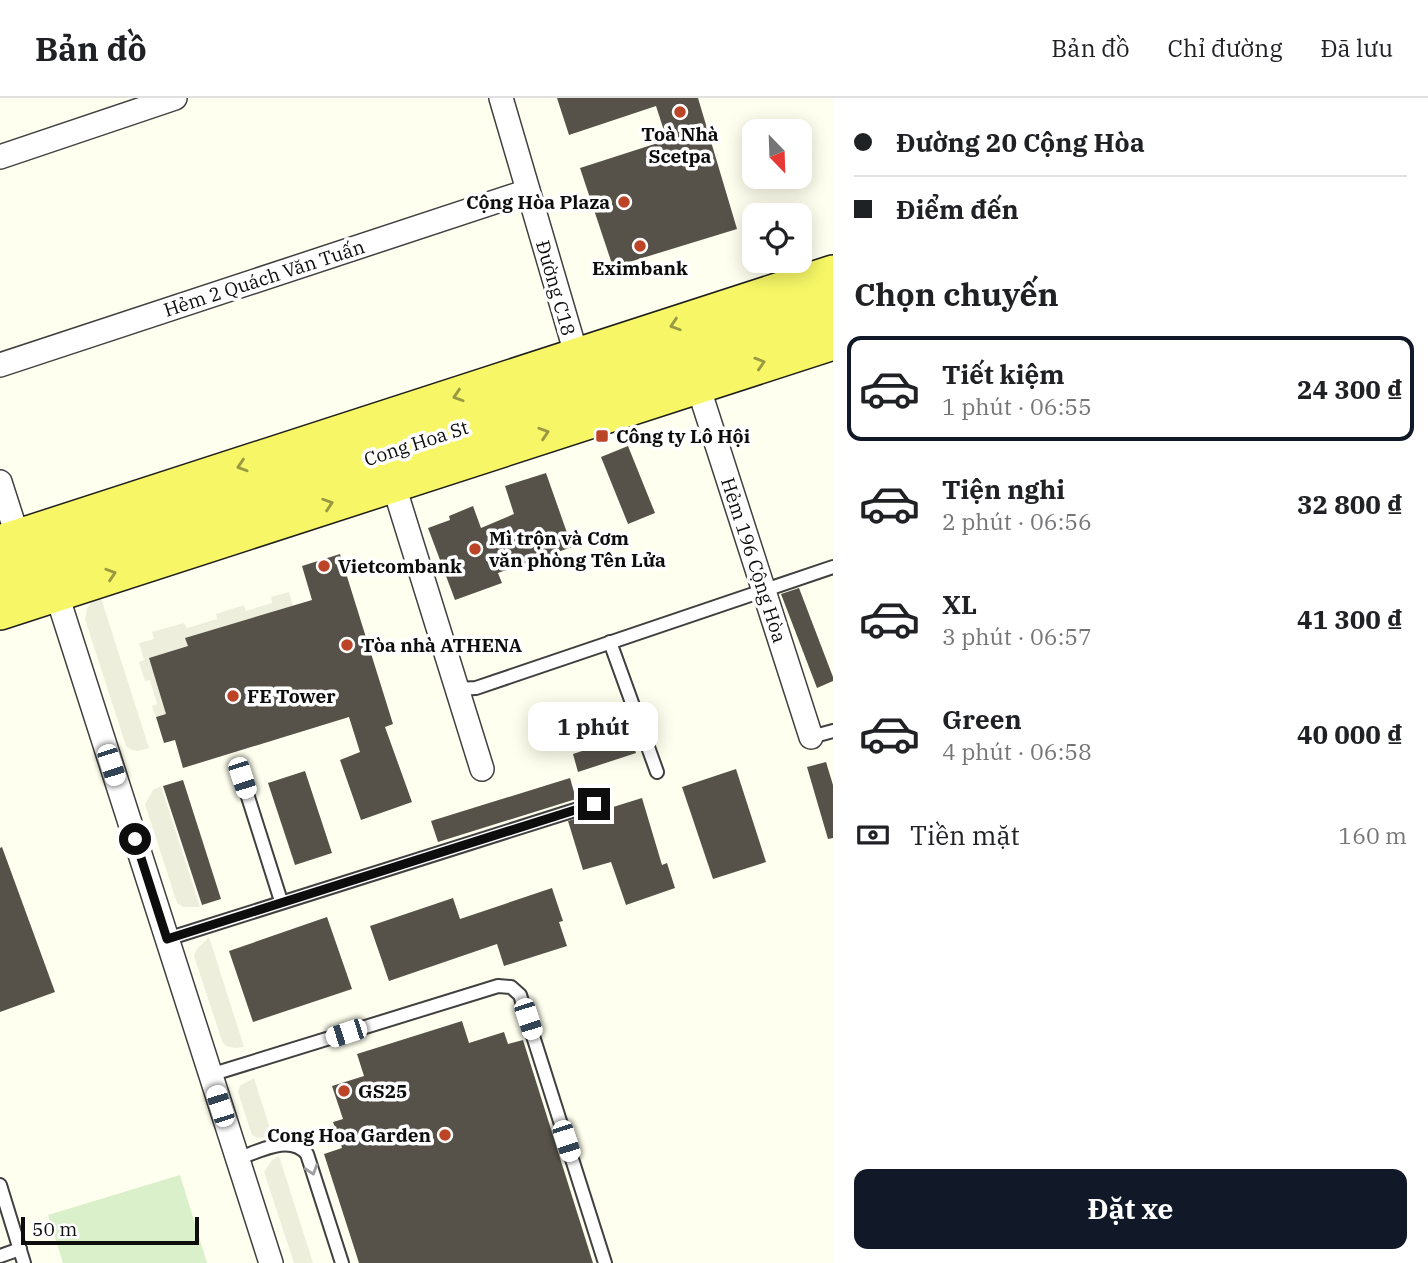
<!DOCTYPE html>
<html lang="vi">
<head>
<meta charset="utf-8">
<style>
	:root { --surface:#fff; --page:#f2f2f2; --text:#202124; --muted:#757577; --line:#e0e0e0; --accent:#111827 }
	body { margin:0; font-family:"IBM Plex Serif",serif; background:var(--page); color:var(--text); height:100vh; display:flex; flex-direction:column; font-size:26px; white-space:nowrap }
	* { box-sizing:border-box; margin:0 }
	p { font-size:23px; color:var(--muted) }
	.icon { flex:none; width:38px; height:38px; fill:none; stroke:currentColor; stroke-width:2; stroke-linecap:round; stroke-linejoin:round }
	.map { position:relative; flex:1; overflow:hidden }
	.side { display:flex; flex-direction:column; background:var(--surface); width:595px }
	.side>* { flex:none }
	.guide { display:grid; align-content:center; height:154px; padding:0 21px; background:var(--surface) }
	.needle { width:46px; rotate:157deg }
	.tools { position:absolute; left:742px; top:21px; display:grid; gap:14px }
	.tools a { display:grid; place-items:center; width:70px; height:70px; border-radius:14px; background:var(--surface); box-shadow:0 4px 18px #0003; font-size:35px }
	.scale { position:absolute; left:21px; bottom:18px; width:178px; box-sizing:border-box; padding-left:7px; border:4px solid #0d0d0d; border-top:0; font-size:19px; line-height:24px; white-space:nowrap; color:#0d0d0d; -webkit-text-stroke:5px #fff; paint-order:stroke }
	.end { position:absolute; width:32px; height:32px; margin:-16px; border:9px solid #0d0d0d; background:#fff; box-shadow:0 0 0 4px #fff }
	.from { border-radius:50% }
	.bubble { position:absolute; height:49px; border-radius:14px; background:var(--surface); box-shadow:0 4px 18px #0003; font-size:23px; font-weight:800; line-height:49px; text-align:center }
	.car { position:absolute; width:21px; height:42px; margin:-21px -10px; border-radius:9px; box-shadow:0 0 5px 2px #0007; background:linear-gradient(#fff 24%,#345 0 40%,#fff 0 76%,#345 0 86%,#fff 0) }
	.guide b { display:flex; align-items:center; gap:24px; height:66px; font-size:26px }
	.guide b+b { border-top:2px solid var(--line) }
	.guide i { width:18px; height:18px; background:var(--text) }
	ul { padding:0; list-style:none }
	li { display:flex; align-items:center; gap:21px; height:105px; margin:0 14px 10px; padding:0 7px; border:4px solid transparent; border-radius:14px }
	li div { flex:1 }
	li b { display:block; font-size:26px }
	li em { font-style:normal; font-weight:800 }
	li.on { border-color:var(--accent) }
	li>.icon { width:63px; height:63px; stroke-width:1.5 }
	h2 { padding:0 21px; font-size:32px; line-height:84px }
	.pay { display:flex; align-items:center; gap:18px; height:77px; padding:0 21px; font-size:26px }
	.pay p { margin-inline-start:auto }
	.primary-button { display:flex; gap:14px; margin-top:auto; padding:14px 21px }
	.primary-button a { flex:1; height:80px; border-radius:14px; background:var(--accent); color:#fff; font-size:28px; font-weight:800; line-height:80px; text-align:center }
	header { display:flex; align-items:center; gap:42px; box-sizing:border-box; height:98px; padding:0 35px; background:var(--surface); border-bottom:2px solid var(--line) }
	header strong { font-size:33px }
	nav { display:flex; gap:38px; margin-inline-start:auto; font-size:24px }
	main { display:flex; flex:1; min-height:0 }
	.map>svg:first-child { display:block }
	.pitch { fill:#d9f0ca }
	.plaza { fill:#eed }
	.building { fill:#56524a }
	.lines { fill:none; stroke-linecap:round; stroke-linejoin:round }
	.lane-casing { stroke:#404040; stroke-width:16 }
	.street-casing { stroke:#404040; stroke-width:26 }
	.primary-casing { stroke:#1e1e1e; stroke-width:40 }
	.lane { stroke:#fff; stroke-width:12 }
	.street { stroke:#fff; stroke-width:23 }
	.primary { stroke:#f6f666; stroke-width:37 }
	.oneway { stroke:#999942 }
	.oneway2 { stroke:#9e9e9e }
	.route { stroke:#0d0d0d; stroke-width:9 }
	.poi-dot { fill:#bc4527; stroke:#fff; stroke-width:2.5 }
	.labels { text-anchor:middle; stroke-width:7; stroke-linejoin:round; paint-order:stroke }
	.poi-label { font-size:19px; font-weight:bold; fill:#0d0d0d; stroke:#fff; text-anchor:start }
	.street-label { font-size:19px; fill:#0d0d0d; stroke:#fff }
</style>
</head>
<body>
<header>
<strong>Bản đồ</strong>
<nav><a>Bản đồ</a><a>Chỉ đường</a><a>Đã lưu</a></nav>
</header>
<main>
<div class="map">
<svg width="833" height="1165" viewBox="0 0 833 1165">
	<rect width="100%" height="100%" fill="#feffee"/>
	<polygon class="pitch" points="180,1077 207,1165 63,1165 48,1117"/>
	<g class="plaza">
		<polygon points="289,494 302,540 285,510 186,540 188,548 149,560 166,616 156,619 152,608 157,606 150,582 145,583 139,564 144,562 139,545 154,541 152,534 184,525 187,530 217,521 216,516 244,507 246,513 272,505 271,499"/>
		<polygon points="101,500 149,650 139,653 132,652 126,648 85,521 87,511 91,504"/>
		<polygon points="161,688 200,809 183,809 177,805 145,706 153,692"/>
		<polygon points="209,839 244,949 235,950 226,948 222,943 194,858 196,852"/>
		<polygon points="254,980 272,1037 265,1039 258,1040 252,1037 238,994 240,988"/>
		<polygon points="279,1058 313,1165 294,1165 264,1074 272,1062"/>
	</g>
	<g class="building">
		<polygon points="557,0 698,0 737,131 613,169 580,70 667,42 656,8 569,37"/>
		<polygon points="628,348 655,415 628,426 601,359"/>
		<polygon points="546,375 572,449 498,475 502,485 455,502 428,430 450,422 449,418 473,408 481,430 514,416 505,388"/>
		<polygon points="340,456 393,626 385,629 412,704 361,722 340,662 360,654 349,619 183,670 175,642 164,645 156,619 166,616 149,560 188,548 185,540 312,502 302,468"/>
		<polygon points="799,490 833,579 833,583 817,590 781,496"/>
		<polygon points="630,637 636,655 578,674 573,656"/>
		<polygon points="826,664 833,687 833,740 828,741 807,669"/>
		<polygon points="736,671 766,764 713,781 682,689"/>
		<polygon points="305,673 332,755 295,767 268,685"/>
		<polygon points="570,680 576,701 438,744 431,723"/>
		<polygon points="183,682 221,801 202,807 163,688"/>
		<polygon points="642,700 662,767 667,765 675,790 626,807 611,764 583,772 568,723"/>
		<polygon points="2,749 55,894 0,914 0,750"/>
		<polygon points="552,790 563,823 559,824 567,848 504,868 497,846 389,883 370,828 453,800 460,821"/>
		<polygon points="327,819 352,891 253,924 229,853"/>
		<polygon points="462,923 469,945 504,934 508,946 523,942 593,1165 359,1165 324,1056 342,1050 333,1024 343,1021 332,988 364,978 357,956"/>
	</g>
	<g class="lines">
		<defs>
			<g id="lane">
				<polyline points="610,544 657,674"/>
				<polyline points="457,591 476,590 833,469"/>
				<polyline points="811,639 833,633"/>
				<polyline points="242,680 281,803"/>
				<polyline points="167,841 594,706"/>
				<polyline points="210,977 498,888 511,889 520,897 605,1165"/>
				<path d="M237,1061C258,1054 290,1035 307,1056L342,1165"/>
				<polyline points="0,1087 24,1165"/>
				<polyline points="0,1158 20,1151"/>
			</g>
			<g id="street">
				<polyline points="501,0 577,259"/>
				<polyline points="0,59 175,0"/>
				<polyline points="0,267 528,93"/>
				<polyline points="697,285 811,639"/>
				<polyline points="0,384 18,440"/>
				<polyline points="393,385 482,671"/>
				<polyline points="56,494 271,1165"/>
			</g>
			<g id="primary">
				<polyline points="0,446 833,176"/>
				<polyline points="0,480 833,209"/>
				<polyline points="0,513 833,243"/>
			</g>
		</defs>
		<use href="#lane" class="lane-casing"/>
		<use href="#street" class="street-casing"/>
		<use href="#primary" class="primary-casing"/>
		<use href="#lane" class="lane"/>
		<use href="#street" class="street"/>
		<use href="#primary" class="primary"/>
	</g>
	<defs><path id="oneway-chevron" d="M-2-3.5L2.5 0L-2 3.5" fill="none" stroke-width="1.6" stroke-linecap="round" stroke-linejoin="round" transform="scale(1.75)"/></defs>
	<g class="oneway">
		<use href="#oneway-chevron" transform="translate(675 227) rotate(162)"/>
		<use href="#oneway-chevron" transform="translate(760 265) rotate(-17)"/>
		<use href="#oneway-chevron" transform="translate(458 298) rotate(162)"/>
		<use href="#oneway-chevron" transform="translate(544 335) rotate(-18)"/>
		<use href="#oneway-chevron" transform="translate(242 368) rotate(162)"/>
		<use href="#oneway-chevron" transform="translate(328 406) rotate(-18)"/>
		<use href="#oneway-chevron" transform="translate(111 476) rotate(-18)"/>
	</g>
	<use class="oneway2" href="#oneway-chevron" transform="translate(312 1072) rotate(72)"/>
	<g class="lines">
		<polyline class="route" points="135,741 167,841 594,706"/>
	</g>
	<g class="poi-dot">
		<circle cx="680" cy="14" r="7"/>
		<circle cx="624" cy="104" r="7"/>
		<circle cx="640" cy="148" r="7"/>
		<rect x="595" y="331" width="14" height="14" rx="3.5"/>
		<circle cx="475" cy="451" r="7"/>
		<circle cx="324" cy="468" r="7"/>
		<circle cx="347" cy="547" r="7"/>
		<circle cx="233" cy="598" r="7"/>
		<circle cx="344" cy="993" r="7"/>
		<circle cx="445" cy="1037" r="7"/>
	</g>
	<g class="labels">
		<g class="poi-label">
			<text x="680" y="43" text-anchor="middle">Toà Nhà<tspan x="680" dy="22">Scetpa</tspan></text>
			<text x="610" y="111" text-anchor="end">Cộng Hòa Plaza</text>
			<text x="640" y="177" text-anchor="middle">Eximbank</text>
			<text x="616" y="345">Công ty Lô Hội</text>
			<text x="489" y="447">Mì trộn và Cơm<tspan x="489" dy="22">văn phòng Tên Lửa</tspan></text>
			<text x="338" y="475">Vietcombank</text>
			<text x="361" y="554">Tòa nhà ATHENA</text>
			<text x="247" y="605">FE Tower</text>
			<text x="358" y="1000">GS25</text>
			<text x="431" y="1044" text-anchor="end">Cong Hoa Garden</text>
		</g>
		<g class="street-label">
			<text transform="translate(264 180) rotate(-18)" y="7">Hẻm 2 Quách Văn Tuấn</text>
			<text transform="translate(556 190) rotate(74)" y="7">Đường C18</text>
			<text transform="translate(416 345) rotate(-18)" y="7">Cong Hoa St</text>
			<text transform="translate(754 462) rotate(72)" y="7">Hẻm 196 Cộng Hòa</text>
		</g>
	</g>
</svg>
<div class="tools">
<a><svg class="needle" viewBox="-14 -14 28 28"><path d="M0-13l5 13h-10z" fill="#e53935"/><path d="M0 13l5-13h-10z" fill="#757577"/></svg></a>
<a><svg class="icon" aria-label="locate" viewBox="0 0 24 24"><circle cx="12" cy="12" r="6"/><path d="M12 2v4M12 18v4M2 12h4M18 12h4"/></svg></a>
</div>
<div class="scale">50 m</div>
<i class="end from" style="left:135px;top:741px"></i>
<i class="end" style="left:594px;top:706px"></i>
<div class="bubble" style="left:528px;top:604px;width:130px">1 phút</div>
<i class="car" style="left:111px;top:667px;rotate:162deg"></i>
<i class="car" style="left:242px;top:680px;rotate:162deg"></i>
<i class="car" style="left:528px;top:921px;rotate:162deg"></i>
<i class="car" style="left:346px;top:935px;rotate:252deg"></i>
<i class="car" style="left:220px;top:1008px;rotate:342deg"></i>
<i class="car" style="left:566px;top:1043px;rotate:162deg"></i>
</div>
<section class="side">
<div class="guide">
<b><i class="from"></i>Đường 20 Cộng Hòa</b>
<b><i></i>Điểm đến</b>
</div>
<h2>Chọn chuyến</h2>
<ul>
<li class="on"><svg class="icon" aria-label="car" viewBox="0 0 24 24"><path d="M5 17H2v-5l4-1 3-4h7l3 4 3 1v5h-3M9 17h6M6 11h13"/><circle cx="7" cy="17" r="2"/><circle cx="17" cy="17" r="2"/></svg><div><b>Tiết kiệm</b><p>1 phút · 06:55</p></div><em>24 300 ₫</em></li>
<li><svg class="icon" aria-label="car" viewBox="0 0 24 24"><path d="M5 17H2v-5l4-1 3-4h7l3 4 3 1v5h-3M9 17h6M6 11h13"/><circle cx="7" cy="17" r="2"/><circle cx="17" cy="17" r="2"/></svg><div><b>Tiện nghi</b><p>2 phút · 06:56</p></div><em>32 800 ₫</em></li>
<li><svg class="icon" aria-label="car" viewBox="0 0 24 24"><path d="M5 17H2v-5l4-1 3-4h7l3 4 3 1v5h-3M9 17h6M6 11h13"/><circle cx="7" cy="17" r="2"/><circle cx="17" cy="17" r="2"/></svg><div><b>XL</b><p>3 phút · 06:57</p></div><em>41 300 ₫</em></li>
<li><svg class="icon" aria-label="car" viewBox="0 0 24 24"><path d="M5 17H2v-5l4-1 3-4h7l3 4 3 1v5h-3M9 17h6M6 11h13"/><circle cx="7" cy="17" r="2"/><circle cx="17" cy="17" r="2"/></svg><div><b>Green</b><p>4 phút · 06:58</p></div><em>40 000 ₫</em></li>
</ul>
<div class="pay"><svg class="icon" aria-label="cash" viewBox="0 0 24 24"><path d="M3 7h18v10H3z"/><circle cx="12" cy="12" r="2"/></svg>Tiền mặt<p>160 m</p></div>
<div class="primary-button"><a>Đặt xe</a></div>
</section>
</main>
</body>
</html>
